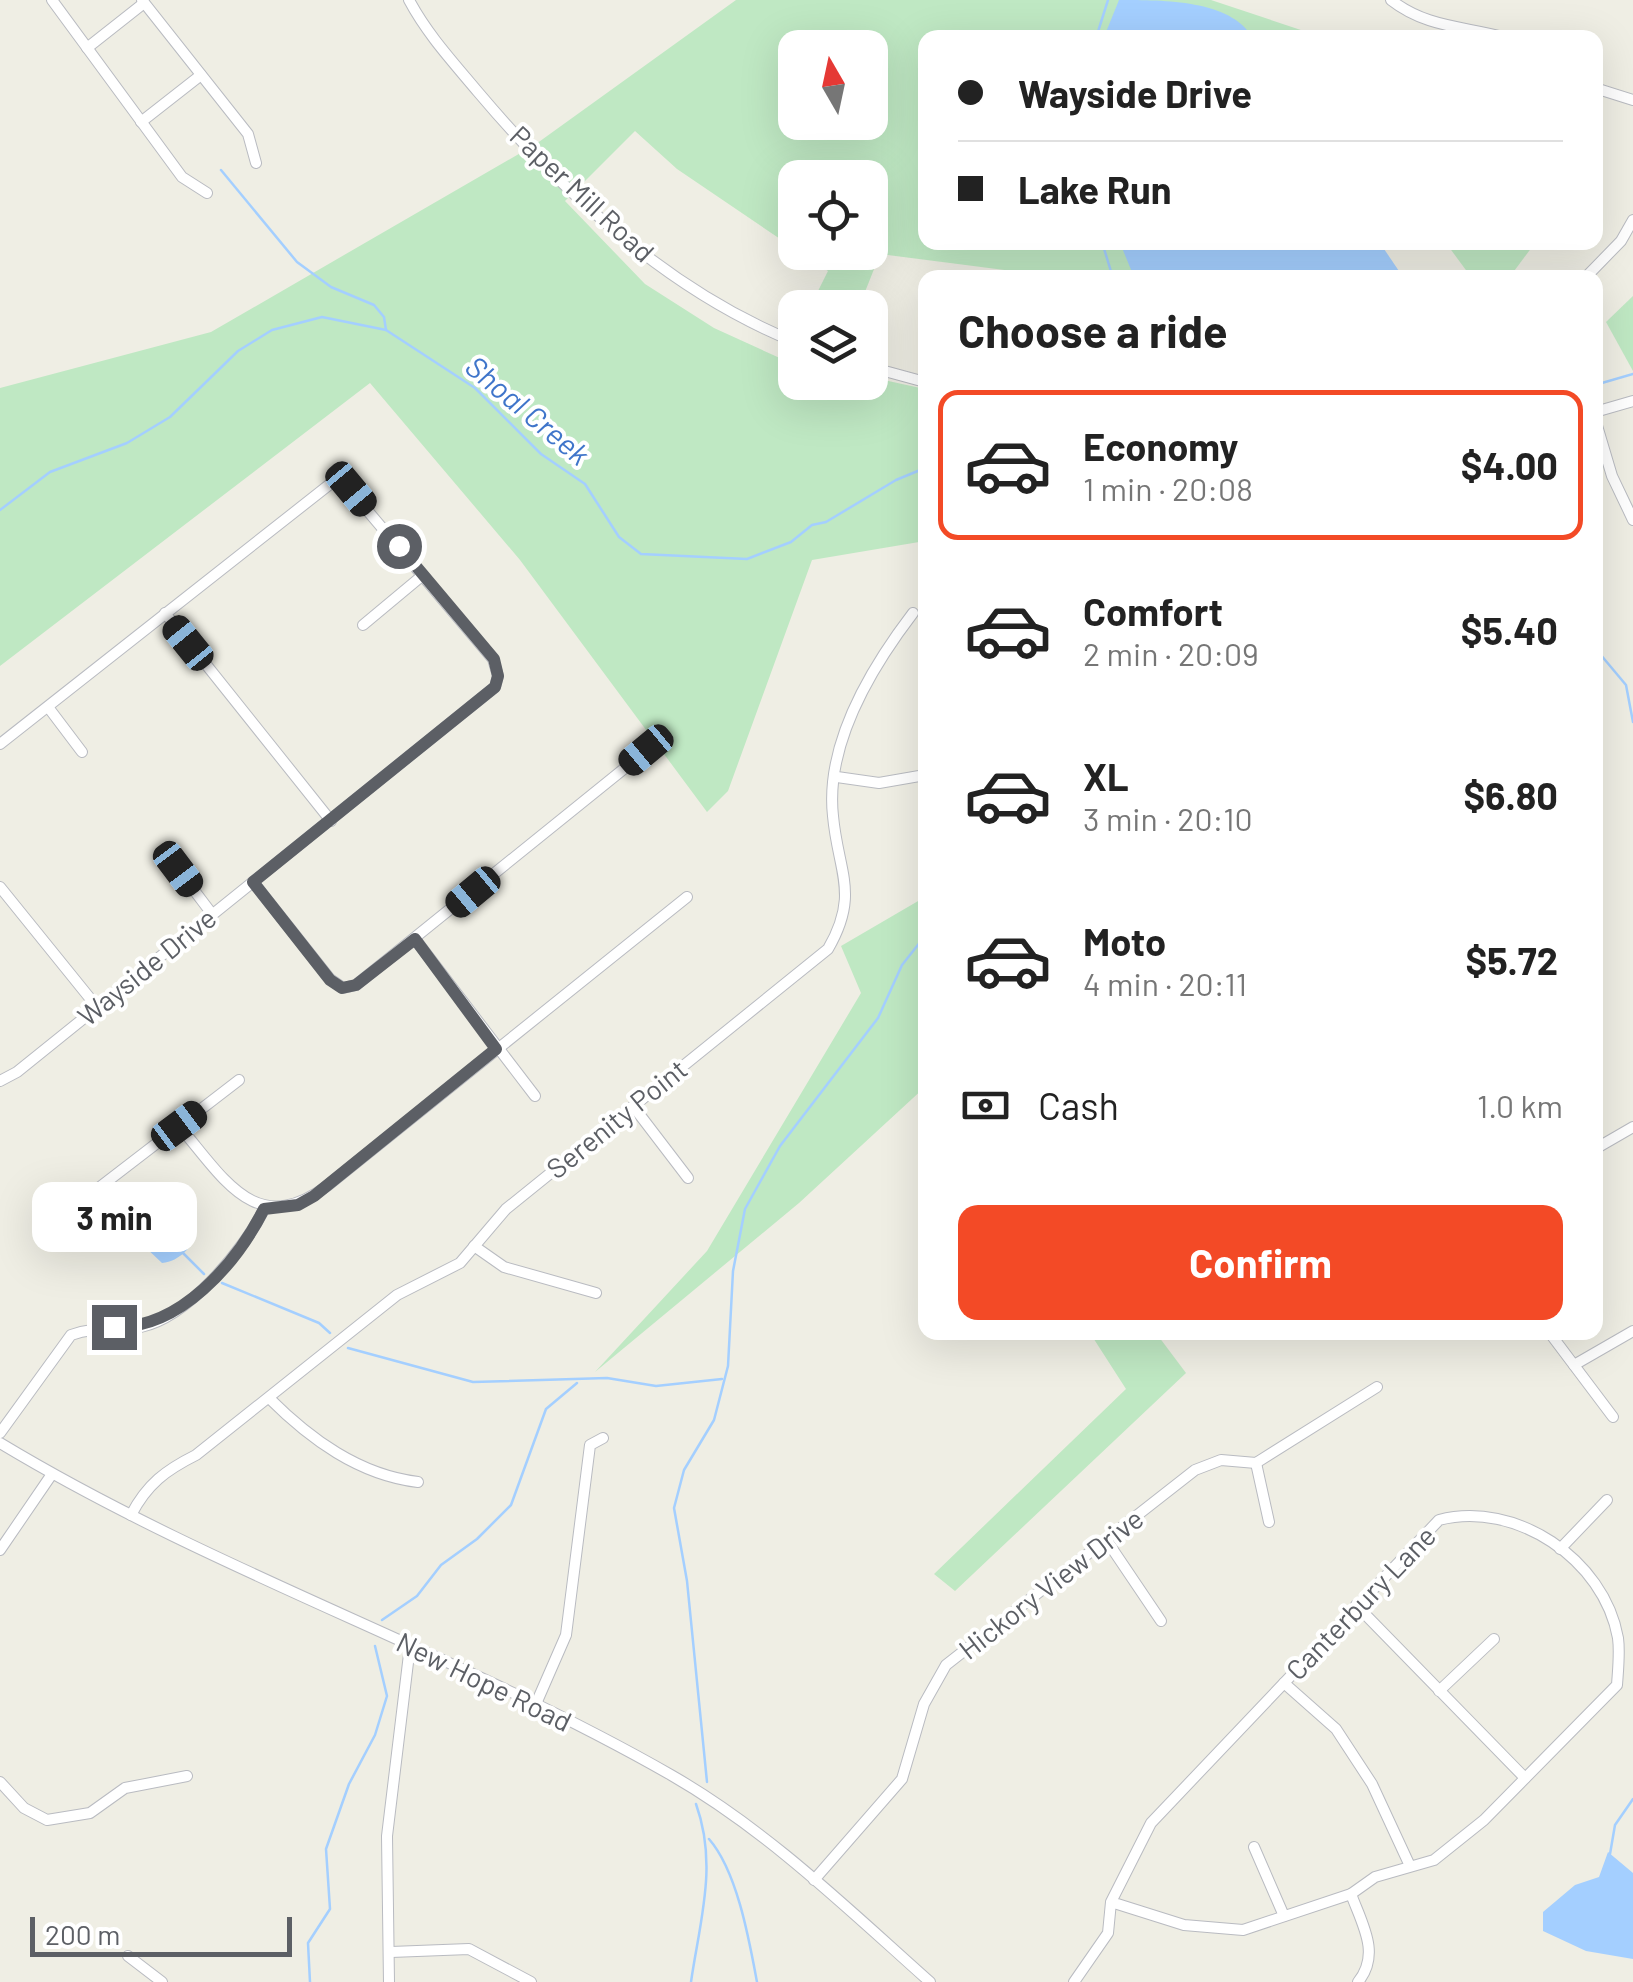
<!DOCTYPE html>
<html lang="en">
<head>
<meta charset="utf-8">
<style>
	:root { --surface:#fff; --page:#f2f2f2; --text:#222; --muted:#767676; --line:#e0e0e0; --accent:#f34a26 }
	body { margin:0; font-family:Barlow,sans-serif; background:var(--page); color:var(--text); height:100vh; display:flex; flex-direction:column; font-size:38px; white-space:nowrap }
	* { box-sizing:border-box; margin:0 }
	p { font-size:32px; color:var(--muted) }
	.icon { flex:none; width:55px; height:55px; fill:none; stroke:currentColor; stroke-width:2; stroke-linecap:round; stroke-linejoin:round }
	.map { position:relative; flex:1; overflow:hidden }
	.drawer { position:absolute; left:918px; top:270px; width:685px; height:1070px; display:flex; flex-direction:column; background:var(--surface); border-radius:20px; box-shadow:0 10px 40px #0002 }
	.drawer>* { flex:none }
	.guide { position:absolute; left:918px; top:30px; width:685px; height:220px; border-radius:20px; box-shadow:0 10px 40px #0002; display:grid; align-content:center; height:220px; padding:0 40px; background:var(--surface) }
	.needle { width:65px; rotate:351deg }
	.tools { position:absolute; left:778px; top:30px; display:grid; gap:20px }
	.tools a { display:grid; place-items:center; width:110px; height:110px; border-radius:20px; background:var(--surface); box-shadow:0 10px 40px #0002; font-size:50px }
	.scale { position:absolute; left:30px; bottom:25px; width:262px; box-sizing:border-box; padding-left:10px; border:5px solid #5c5f65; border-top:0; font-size:28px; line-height:35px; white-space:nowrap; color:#5c5f65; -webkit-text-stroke:8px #fff; paint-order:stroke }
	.end { position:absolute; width:45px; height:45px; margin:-22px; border:12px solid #5c5f65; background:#fff; box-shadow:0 0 0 5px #fff }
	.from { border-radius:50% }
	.bubble { position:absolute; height:70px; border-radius:20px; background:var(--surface); box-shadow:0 10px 40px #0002; font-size:32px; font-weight:700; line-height:70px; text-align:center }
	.car { position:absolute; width:30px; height:60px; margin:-30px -15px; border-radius:12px; box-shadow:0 0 8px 2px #0007; background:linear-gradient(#222 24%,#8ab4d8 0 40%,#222 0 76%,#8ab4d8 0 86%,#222 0) }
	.guide b { display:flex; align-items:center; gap:35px; height:95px; font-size:38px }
	.guide b+b { border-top:2px solid var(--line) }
	.guide i { width:25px; height:25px; background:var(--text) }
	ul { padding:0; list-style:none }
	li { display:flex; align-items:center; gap:30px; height:150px; margin:0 20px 15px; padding:0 20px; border:5px solid transparent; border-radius:20px }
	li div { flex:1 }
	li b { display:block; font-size:38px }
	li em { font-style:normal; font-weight:700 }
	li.selected { border-color:var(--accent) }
	li>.icon { width:90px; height:90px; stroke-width:1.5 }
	h2 { padding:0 40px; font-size:45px; line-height:120px }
	.pay { display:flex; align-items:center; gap:25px; height:110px; padding:0 40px; font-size:38px }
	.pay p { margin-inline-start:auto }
	.cta { display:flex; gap:20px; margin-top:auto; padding:20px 40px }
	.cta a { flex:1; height:115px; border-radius:20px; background:var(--accent); color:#fff; font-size:40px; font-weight:700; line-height:115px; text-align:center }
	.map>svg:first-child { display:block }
	.green { fill:#bfe8c3; fill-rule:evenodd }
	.water { fill:#a4cfff }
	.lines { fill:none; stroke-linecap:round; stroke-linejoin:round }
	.stream { stroke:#a4cfff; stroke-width:2.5 }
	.minor-casing { stroke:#b9bbc1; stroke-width:12 }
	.minor { stroke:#fff; stroke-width:10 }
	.route { stroke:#5c5f65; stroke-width:12 }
	.labels { text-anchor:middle; stroke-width:8; stroke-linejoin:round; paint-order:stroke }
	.street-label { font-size:28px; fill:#5c5f65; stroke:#fff }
	.water-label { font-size:30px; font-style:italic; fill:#3f75ca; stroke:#fff }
</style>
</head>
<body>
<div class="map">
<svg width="1633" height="1982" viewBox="0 0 1633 1982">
	<rect width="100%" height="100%" fill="#efeee4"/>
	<g class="green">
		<path d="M736,0H1211L1322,37L925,38V242L1240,243L1260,277L1067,278L880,254L859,307H810L828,271L801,253L870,252V178H795V249L677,169L635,131L565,201L645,284L714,328L782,359L795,336V382H870V377L925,389V541L812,560L728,791L707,812L520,560L370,383L0,666V388L211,332L536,144ZM795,48H870V122H795Z"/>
		<polygon points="1446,243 1535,243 1509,278 1471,277"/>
		<polygon points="1633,296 1633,371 1606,322"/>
		<polygon points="925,897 925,1087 799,1203 595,1372 707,1251 861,993 841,946"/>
		<polygon points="1090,1333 1156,1333 1186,1373 955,1591 934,1574 1126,1389"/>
	</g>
	<g class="water">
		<path d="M1119,0C1165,0 1230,0 1252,37H1104Z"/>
		<polygon points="1120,243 1380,243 1403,277 1134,277"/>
		<path d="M165,1198L185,1208L197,1229C193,1247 180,1261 162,1263L143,1245L133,1224L141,1203Z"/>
		<polygon points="1608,1852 1633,1873 1633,1959 1586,1951 1543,1931 1543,1912 1575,1885 1599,1877"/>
	</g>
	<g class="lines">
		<g class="stream">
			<polyline points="1096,38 1108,0"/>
			<polyline points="221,170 297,262 331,287 374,305 384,317 386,330"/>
			<polyline points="1102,242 1113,278"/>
			<polyline points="1595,385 1633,374"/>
			<polyline points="0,510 50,472 127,443 170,417 238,351 272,330 322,317 386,330 475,388 541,454 585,484 619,537 641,554 747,559 791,542 812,525 826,522 896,480 925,468"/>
			<polyline points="1595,648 1626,685 1633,722"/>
			<polyline points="183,1253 204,1274"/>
			<polyline points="222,1283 319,1323 330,1333"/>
			<polyline points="348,1348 473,1382 607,1378 656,1386 722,1379"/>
			<polyline points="382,1620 417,1596 441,1565 477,1539 511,1505 546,1409 577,1383"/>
			<polyline points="707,1782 687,1581 674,1508 684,1470 714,1420 728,1366 733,1271 745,1209 780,1146 878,1018 902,965 925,936"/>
			<path d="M709,1839C737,1871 749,1939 757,1982"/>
			<polyline points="1610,1854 1615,1825 1633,1799"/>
			<polyline points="310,1982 308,1943 330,1909 326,1849 349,1784 375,1735 387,1696 375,1646"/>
			<path d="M691,1982C700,1920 718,1865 696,1804"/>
		</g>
		<defs>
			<g id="minor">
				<polyline points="52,0 182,177 207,193"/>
				<polyline points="142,0 248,134 256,163"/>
				<path d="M409,0C427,34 453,62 478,92C565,195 669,291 795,342"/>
				<path d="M1391,0C1427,28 1464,26 1507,38"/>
				<polyline points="87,48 144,3"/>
				<polyline points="1595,88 1633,100"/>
				<polyline points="141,122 201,75"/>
				<polyline points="1585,278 1621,241 1633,220"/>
				<polyline points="870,367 925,382"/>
				<polyline points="1595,412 1633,401"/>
				<polyline points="1595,419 1612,476 1633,520"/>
				<polyline points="165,613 331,821"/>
				<polyline points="363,625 423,575"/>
				<polyline points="48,707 82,752"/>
				<polyline points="0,744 339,477 493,659 498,676 495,687 17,1072 0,1081"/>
				<polyline points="837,777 879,783 925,775"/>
				<polyline points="178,869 212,914"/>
				<polyline points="253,882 330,979 343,988 356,985 646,751"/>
				<polyline points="0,887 97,1007"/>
				<polyline points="415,939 535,1096"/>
				<polyline points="633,1106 688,1178"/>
				<path d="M179,1126C224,1178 255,1239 327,1186L687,897"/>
				<polyline points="1595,1149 1633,1127"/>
				<polyline points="96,1190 239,1080"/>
				<polyline points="474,1246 504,1267 596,1293"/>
				<polyline points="1549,1332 1613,1417"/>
				<polyline points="1574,1365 1633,1331"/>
				<path d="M269,1398C310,1439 359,1475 418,1482"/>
				<path d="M0,1433L71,1335C95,1326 117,1331 141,1327C188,1317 244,1250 264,1209"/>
				<path d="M0,1443C214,1572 454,1651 671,1775C767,1830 848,1909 930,1982"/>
				<polyline points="1256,1463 1269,1522"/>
				<path d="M131,1515C147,1484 166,1470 196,1455L397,1295L460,1263L506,1209L828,949C860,894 838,872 833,816C825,743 871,668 913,613"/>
				<polyline points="1107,1541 1161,1621"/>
				<polyline points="1560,1549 1607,1500"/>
				<polyline points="0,1550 52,1474"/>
				<polyline points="1356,1605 1525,1778"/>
				<polyline points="1284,1683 1336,1729 1372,1784 1410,1866"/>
				<polyline points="1439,1691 1494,1639"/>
				<polyline points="535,1706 566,1635 590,1445 603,1438"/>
				<polyline points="0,1782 24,1808 47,1820 90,1813 125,1788 187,1776"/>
				<polyline points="1254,1847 1284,1916"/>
				<polyline points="814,1880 902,1779 924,1704 946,1665 1195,1470 1221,1460 1256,1463 1377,1387"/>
				<path d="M1351,1894C1362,1924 1381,1954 1358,1982"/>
				<polyline points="391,1952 469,1949 531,1982"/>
				<polyline points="128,1956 162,1982"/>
				<polyline points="389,1982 387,1836 410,1646"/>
				<path d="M1074,1982L1108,1933L1111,1902L1151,1823L1439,1520C1515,1500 1604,1559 1618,1638C1620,1653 1618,1670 1617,1685L1484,1820L1434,1860L1375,1877L1351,1894L1243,1930L1184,1925L1111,1902"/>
			</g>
		</defs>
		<use href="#minor" class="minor-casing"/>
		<use href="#minor" class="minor"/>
	</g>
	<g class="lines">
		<path class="route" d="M114,1327C180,1329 236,1264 264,1209L298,1205L314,1196L496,1049L415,939L356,985L342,988L330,980L253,882L495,687L498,676L494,659L399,546"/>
	</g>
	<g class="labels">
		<g class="street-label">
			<text transform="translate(582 194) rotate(43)" y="10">Paper Mill Road</text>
			<text transform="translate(147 967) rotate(-39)" y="10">Wayside Drive</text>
			<text transform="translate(617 1119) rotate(-39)" y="10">Serenity Point</text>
			<text transform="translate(1051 1584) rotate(-38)" y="10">Hickory View Drive</text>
			<text transform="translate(1361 1603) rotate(-46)" y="10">Canterbury Lane</text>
			<text transform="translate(484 1682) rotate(26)" y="10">New Hope Road</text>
		</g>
		<g class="water-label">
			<text transform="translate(527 411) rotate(40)" y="10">Shoal Creek</text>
		</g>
	</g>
</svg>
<div class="tools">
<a><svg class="needle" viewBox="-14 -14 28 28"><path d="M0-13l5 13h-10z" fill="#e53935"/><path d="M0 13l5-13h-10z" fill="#767676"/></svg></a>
<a><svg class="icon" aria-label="locate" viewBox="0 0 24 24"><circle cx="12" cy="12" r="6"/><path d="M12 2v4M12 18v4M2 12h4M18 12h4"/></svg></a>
<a><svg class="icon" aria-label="layers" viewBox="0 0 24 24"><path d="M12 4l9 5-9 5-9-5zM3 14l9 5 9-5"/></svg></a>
</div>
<div class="scale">200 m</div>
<i class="end from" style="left:399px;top:546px"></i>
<i class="end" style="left:114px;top:1327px"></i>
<div class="bubble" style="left:32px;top:1182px;width:165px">3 min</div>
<i class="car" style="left:351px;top:489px;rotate:140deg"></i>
<i class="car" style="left:188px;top:643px;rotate:321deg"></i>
<i class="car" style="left:646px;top:750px;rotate:230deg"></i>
<i class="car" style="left:178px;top:869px;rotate:143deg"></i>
<i class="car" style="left:473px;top:892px;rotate:230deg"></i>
<i class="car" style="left:179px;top:1126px;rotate:53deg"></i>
<div class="guide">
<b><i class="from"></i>Wayside Drive</b>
<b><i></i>Lake Run</b>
</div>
<section class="drawer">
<h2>Choose a ride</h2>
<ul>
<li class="selected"><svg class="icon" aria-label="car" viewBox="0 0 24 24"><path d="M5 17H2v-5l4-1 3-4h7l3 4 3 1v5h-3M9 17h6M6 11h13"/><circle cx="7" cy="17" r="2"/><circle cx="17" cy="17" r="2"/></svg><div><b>Economy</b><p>1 min · 20:08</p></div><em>$4.00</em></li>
<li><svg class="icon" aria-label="car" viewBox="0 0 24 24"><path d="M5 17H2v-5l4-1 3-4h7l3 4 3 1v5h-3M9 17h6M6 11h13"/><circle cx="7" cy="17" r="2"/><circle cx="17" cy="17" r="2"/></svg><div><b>Comfort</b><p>2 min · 20:09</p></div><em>$5.40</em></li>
<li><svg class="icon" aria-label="car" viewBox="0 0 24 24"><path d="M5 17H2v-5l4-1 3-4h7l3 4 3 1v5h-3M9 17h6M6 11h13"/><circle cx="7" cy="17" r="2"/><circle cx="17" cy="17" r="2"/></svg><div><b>XL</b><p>3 min · 20:10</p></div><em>$6.80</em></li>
<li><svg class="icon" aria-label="car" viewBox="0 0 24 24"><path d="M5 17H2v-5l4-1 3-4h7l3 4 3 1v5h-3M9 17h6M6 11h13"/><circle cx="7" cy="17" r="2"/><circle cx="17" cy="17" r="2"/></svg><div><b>Moto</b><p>4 min · 20:11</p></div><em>$5.72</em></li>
</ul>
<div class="pay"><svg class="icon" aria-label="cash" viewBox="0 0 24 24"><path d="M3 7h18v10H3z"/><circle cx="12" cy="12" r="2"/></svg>Cash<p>1.0 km</p></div>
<div class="cta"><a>Confirm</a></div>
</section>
</div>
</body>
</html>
